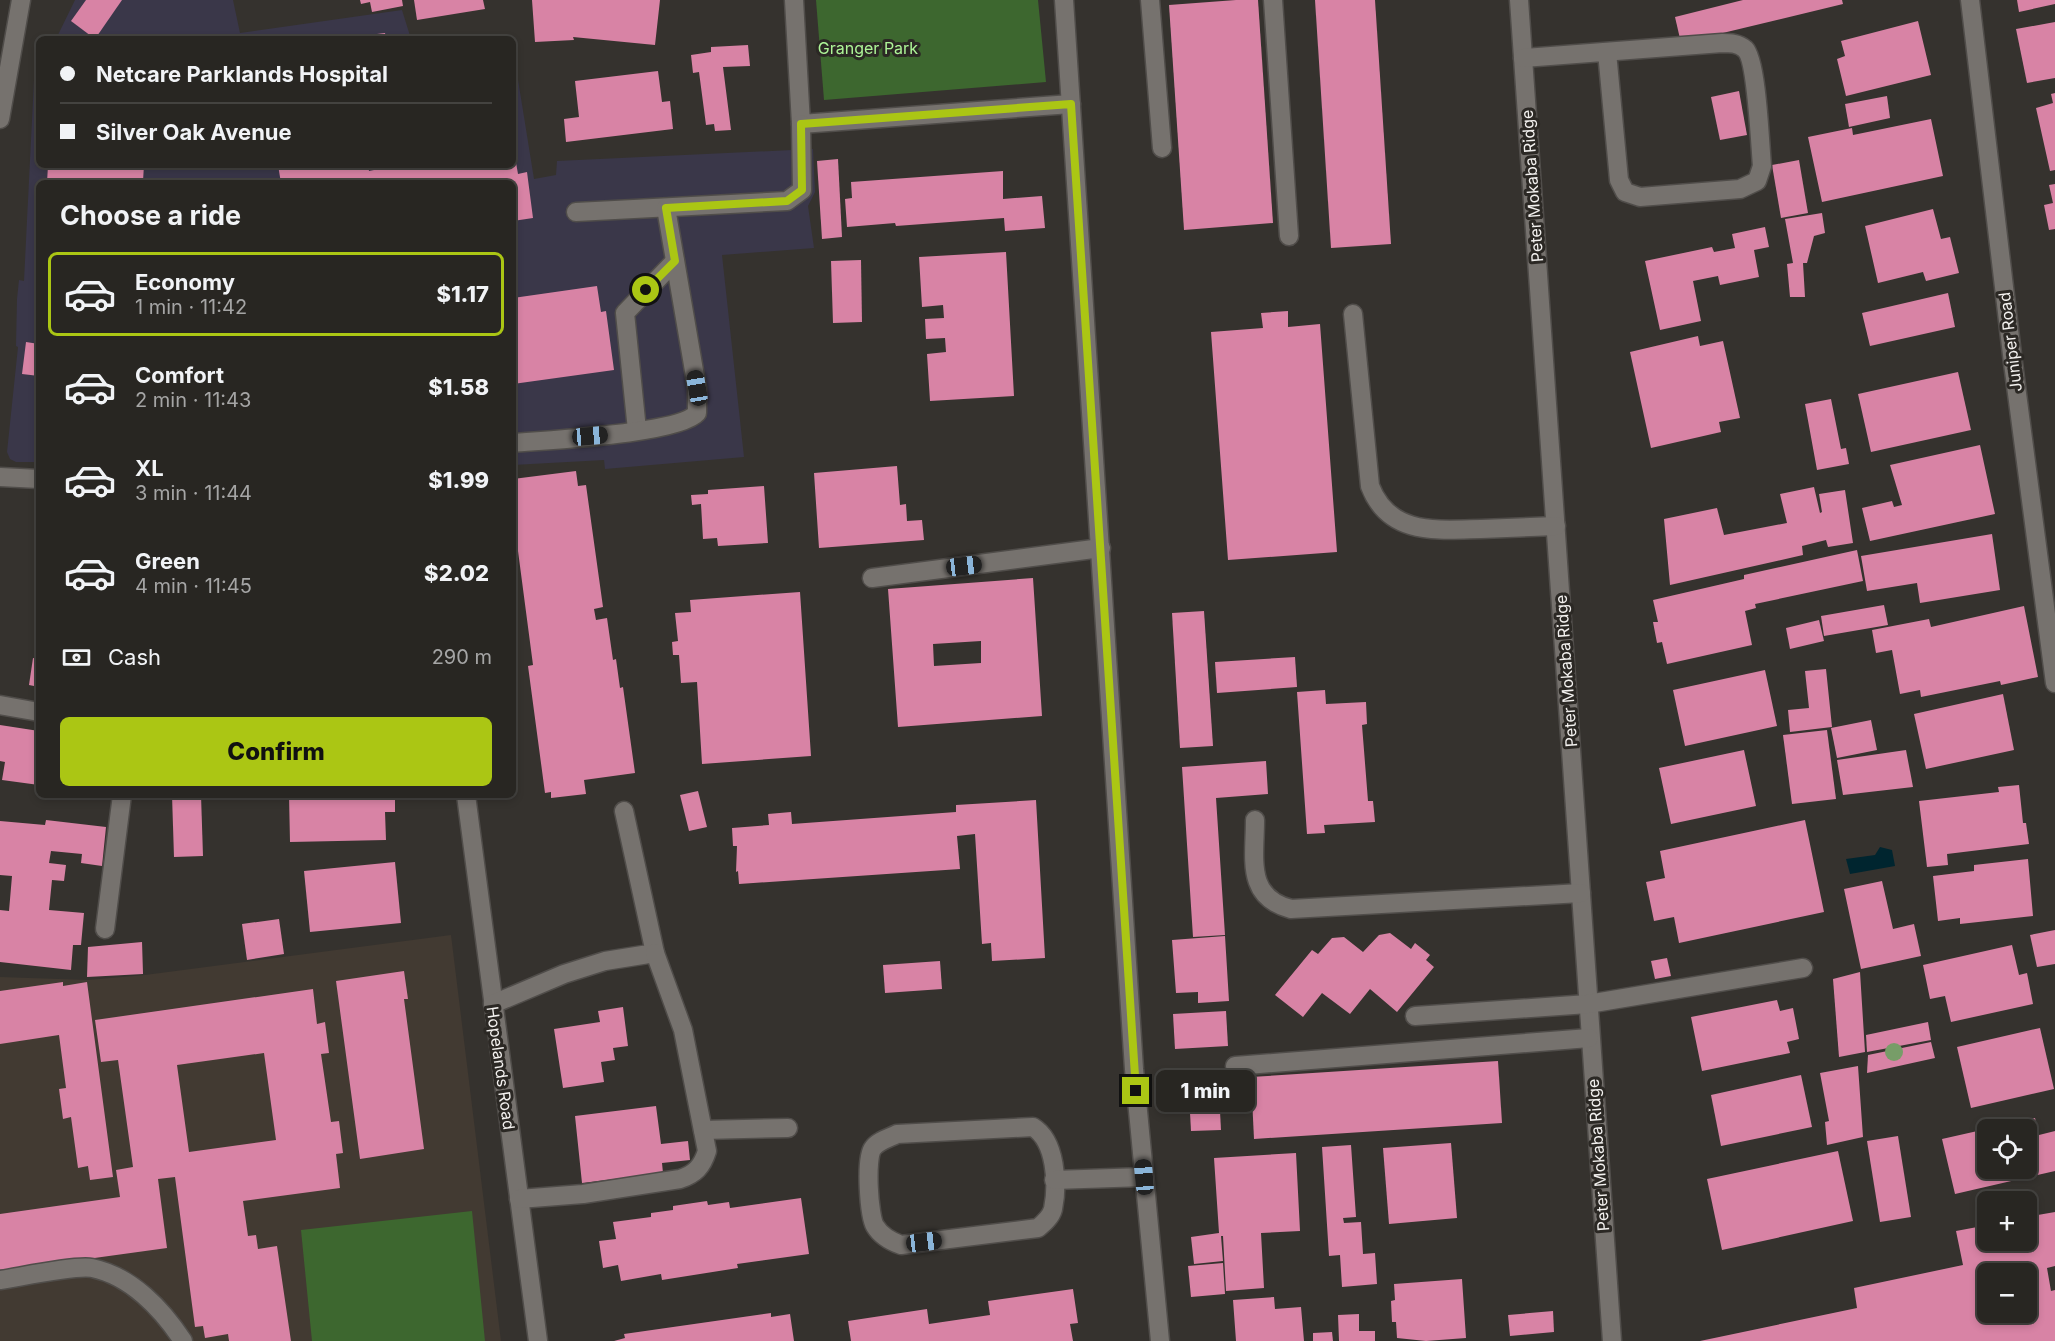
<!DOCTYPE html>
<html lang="en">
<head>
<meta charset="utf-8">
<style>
	:root { --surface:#282622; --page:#302e2a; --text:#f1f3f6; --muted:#a5a5a5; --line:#444340; --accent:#abc614 }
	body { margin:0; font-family:Inter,sans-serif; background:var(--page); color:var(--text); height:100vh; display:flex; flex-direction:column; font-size:22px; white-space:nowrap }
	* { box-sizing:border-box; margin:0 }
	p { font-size:20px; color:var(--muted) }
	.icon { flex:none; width:33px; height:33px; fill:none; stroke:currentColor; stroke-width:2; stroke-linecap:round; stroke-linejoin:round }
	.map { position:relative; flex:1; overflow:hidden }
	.side { position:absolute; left:36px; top:180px; width:480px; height:618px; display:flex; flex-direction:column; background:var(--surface); border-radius:9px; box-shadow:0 3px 9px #0003,0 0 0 2px var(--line) }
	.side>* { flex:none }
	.top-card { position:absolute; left:36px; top:36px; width:480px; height:132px; border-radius:9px; box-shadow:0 3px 9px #0003,0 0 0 2px var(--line); display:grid; align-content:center; height:132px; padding:0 24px; background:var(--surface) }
	.buttons { position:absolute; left:1977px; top:1119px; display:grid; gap:12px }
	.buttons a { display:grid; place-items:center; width:60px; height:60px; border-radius:9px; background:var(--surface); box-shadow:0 3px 9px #0003,0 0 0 2px var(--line); font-size:30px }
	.end { position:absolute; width:27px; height:27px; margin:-14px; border:8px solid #abc614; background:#111; box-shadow:0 0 0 3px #111 }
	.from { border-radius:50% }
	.bubble { position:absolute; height:42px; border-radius:9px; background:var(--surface); box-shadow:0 3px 9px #0003,0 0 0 2px var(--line); font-size:20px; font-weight:800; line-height:42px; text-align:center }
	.car { position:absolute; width:18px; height:36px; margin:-18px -9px; border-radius:8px; box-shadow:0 0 4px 2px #0007; background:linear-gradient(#222 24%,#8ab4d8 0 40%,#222 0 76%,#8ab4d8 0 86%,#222 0) }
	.top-card b { display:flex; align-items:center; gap:21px; height:57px; font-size:22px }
	.top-card b+b { border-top:2px solid var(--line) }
	.top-card i { width:15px; height:15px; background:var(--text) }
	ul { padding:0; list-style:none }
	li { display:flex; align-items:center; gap:18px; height:84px; margin:0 12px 9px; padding:0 12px; border:3px solid transparent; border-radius:9px }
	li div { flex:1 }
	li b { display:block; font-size:22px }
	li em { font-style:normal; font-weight:800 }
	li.active { border-color:var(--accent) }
	li>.icon { width:54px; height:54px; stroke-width:1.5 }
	h2 { padding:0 24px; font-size:27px; line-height:72px }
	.pay { display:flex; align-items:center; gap:15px; height:66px; padding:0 24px; font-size:22px }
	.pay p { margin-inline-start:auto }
	.action { display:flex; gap:12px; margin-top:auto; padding:12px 24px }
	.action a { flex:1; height:69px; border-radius:9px; background:var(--accent); color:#111; font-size:24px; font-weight:800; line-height:69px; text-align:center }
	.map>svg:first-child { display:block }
	.built { fill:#423a32 }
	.medical { fill:#3a3749 }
	.green { fill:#3d672f }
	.water { fill:#00252f }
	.building { fill:#d883a5; fill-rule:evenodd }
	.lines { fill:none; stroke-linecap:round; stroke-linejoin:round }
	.minor-casing { stroke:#504d4a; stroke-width:21 }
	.minor { stroke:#76726e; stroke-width:18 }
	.tree { fill:#779d68 }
	.route { stroke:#abc614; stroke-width:8 }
	.labels { text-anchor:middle; stroke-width:6; stroke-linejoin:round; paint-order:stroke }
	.park-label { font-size:16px; fill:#adf497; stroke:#2b2824 }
	.street-label { font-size:16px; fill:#f3f1ef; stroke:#2b2824 }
</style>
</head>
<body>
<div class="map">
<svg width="2055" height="1341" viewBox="0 0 2055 1341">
	<rect width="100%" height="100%" fill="#35322e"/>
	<polygon class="built" points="451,935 501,1341 0,1341 0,977 88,980 145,975"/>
	<g class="medical">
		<polygon points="75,0 233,0 240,33 402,10 411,39 56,39"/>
		<polygon points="39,48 39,165 513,165 513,62 515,61 534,179 556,175 557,161 813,149 815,192 808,206 814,248 722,255 744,457 605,469 604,460 513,465 513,183 39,183 39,462 16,462 10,459 7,452 18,347 16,346 17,299 19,280 24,281 34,80"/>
	</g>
	<g class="green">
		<polygon points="816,0 1038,0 1046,82 824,100"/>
		<polygon points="472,1211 485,1341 312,1341 301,1230"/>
	</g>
	<polygon class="water" points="1880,847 1892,850 1895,866 1850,874 1846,859 1875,855"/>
	<g class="building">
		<polygon points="86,0 122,0 95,39 71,21"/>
		<polygon points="360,0 402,0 403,6 372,12 370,2 361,4"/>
		<polygon points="414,0 483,0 485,9 417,20"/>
		<polygon points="532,0 660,0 655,45 573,37 574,40 535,42"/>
		<polygon points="1236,0 1258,0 1273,223 1184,230 1169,5"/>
		<polygon points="1315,0 1375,0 1391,244 1331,248"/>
		<polygon points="1743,0 1842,0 1843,4 1681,43 1675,17"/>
		<polygon points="2017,0 2055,0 2055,4 2019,12"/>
		<polygon points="1918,21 1931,75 1846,96 1837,59 1845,56 1841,41"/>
		<polygon points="2055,22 2055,78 2027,83 2016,29"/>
		<polygon points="385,33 386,39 345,39 345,38"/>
		<polygon points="748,45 750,66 723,67 731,130 715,131 714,124 706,125 699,72 693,73 691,55 711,52 711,47"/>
		<polygon points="658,71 662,102 670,101 673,129 566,142 564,119 579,117 575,81"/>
		<polygon points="1739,91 1747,135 1720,140 1711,97"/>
		<polygon points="2055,93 2055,170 2050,171 2036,108 2053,103 2051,94"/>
		<polygon points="1887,96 1890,118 1849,127 1845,104"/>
		<polygon points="1931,119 1943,176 1822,202 1808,137 1852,128 1853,135"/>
		<polygon points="514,151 518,174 527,172 533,218 513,221 513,183 281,183 278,165 368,165 369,171 384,168 383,165 513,165"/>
		<polygon points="838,159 842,237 822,239 817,161"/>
		<polygon points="1799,160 1808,213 1781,218 1772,165"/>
		<polygon points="48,165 144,165 143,181 150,183 47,183"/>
		<polygon points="1003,171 1003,199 1042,196 1045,228 1005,231 1004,218 896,226 895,223 847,227 845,199 852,198 851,182"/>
		<polygon points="2055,184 2055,229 2049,230 2044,205 2053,203 2049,185"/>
		<polygon points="1933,209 1941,239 1950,237 1959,273 1926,281 1923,272 1878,283 1865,226"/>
		<polygon points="1822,213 1825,233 1814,236 1807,263 1803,263 1805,297 1790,297 1787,264 1793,263 1785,219"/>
		<polygon points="1765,227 1769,247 1754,250 1759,277 1720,285 1718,276 1693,281 1701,321 1660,330 1645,261 1712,247 1714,252 1735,248 1732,234"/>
		<polygon points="1006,252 1014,396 930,401 927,354 946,352 945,338 926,339 925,319 944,318 943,305 922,307 919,257"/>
		<polygon points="861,260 862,322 833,323 831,261"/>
		<polygon points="597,286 601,312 606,311 614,370 513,384 513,298"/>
		<polygon points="1948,293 1955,327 1870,346 1862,313"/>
		<polygon points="1288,311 1288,327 1320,324 1337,552 1228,560 1211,332 1263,328 1261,313"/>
		<polygon points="1698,336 1700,346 1723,341 1740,418 1719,422 1721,432 1651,448 1630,352"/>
		<polygon points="26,342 39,344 39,376 22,374"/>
		<polygon points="1958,372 1971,430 1871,452 1858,394"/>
		<polygon points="1831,399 1841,449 1846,448 1849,464 1817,470 1805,404"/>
		<polygon points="1980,445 1995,514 1870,541 1862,508 1892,501 1894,507 1902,505 1890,465"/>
		<polygon points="897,466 900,505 906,504 907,521 922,520 924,540 819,548 814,473"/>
		<polygon points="576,471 578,486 586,485 603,607 594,609 596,620 607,618 613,660 616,659 620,688 623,687 635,773 584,780 586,794 551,798 551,792 545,793 528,666 533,665 513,513 513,479"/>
		<polygon points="764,486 768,543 718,546 717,538 703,539 701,504 692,505 691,495 708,494 708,490"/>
		<polygon points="1814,487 1820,513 1822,512 1819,494 1845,490 1853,543 1828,547 1826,540 1802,546 1803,555 1670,585 1664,519 1717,508 1724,535 1787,523 1780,494"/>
		<polygon points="1992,534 2000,590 1920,603 1917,583 1867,591 1861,556"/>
		<polygon points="1857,550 1863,581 1755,604 1756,608 1745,611 1752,645 1667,664 1662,642 1657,643 1653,622 1658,622 1653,600 1744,579 1744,575"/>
		<path d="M1033,578L1042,716L898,727L888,589ZM981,641V663L934,666L933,644Z"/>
		<polygon points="800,592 811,756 702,764 697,682 681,683 679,655 673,655 672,642 678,641 675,613 691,612 690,600"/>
		<polygon points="1884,605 1888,625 1824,636 1821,616"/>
		<polygon points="2024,606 2038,677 2001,685 2000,681 1921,697 1920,690 1900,694 1892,650 1876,653 1872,630 1929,619 1931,627"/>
		<polygon points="1204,611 1213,746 1180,748 1172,613"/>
		<polygon points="1819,620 1824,641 1790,649 1786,628"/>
		<polygon points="1295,657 1297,687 1217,693 1215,662"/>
		<polygon points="33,658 39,659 39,687 29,685"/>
		<polygon points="1826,669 1832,727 1790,732 1788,710 1809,708 1805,671"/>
		<polygon points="1765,670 1777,726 1685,746 1673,690"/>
		<polygon points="1325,690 1326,704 1366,702 1367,724 1362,725 1368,801 1373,801 1375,822 1324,825 1325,833 1307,834 1297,692"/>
		<polygon points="2003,694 2014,750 1926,769 1914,714"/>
		<polygon points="1871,720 1877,750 1837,758 1831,728"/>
		<polygon points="0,725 39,731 39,785 2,780 5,762 0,761"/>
		<polygon points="1827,730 1836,799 1792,804 1783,735"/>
		<polygon points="1744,750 1756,806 1671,824 1659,768"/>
		<polygon points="1906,750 1913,787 1843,795 1837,760"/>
		<polygon points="1266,761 1268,794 1216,798 1225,935 1193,937 1182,767"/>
		<polygon points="2019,785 2023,823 2026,823 2029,844 1947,854 1948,865 1927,867 1919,801 1999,792 1998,787"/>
		<polygon points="698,791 707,827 689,831 680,795"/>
		<polygon points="172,795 201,795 203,856 174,857"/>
		<polygon points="289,795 395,795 395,812 385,812 386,840 290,842"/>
		<polygon points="1036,800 1045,958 992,961 991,943 982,944 975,834 957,836 960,869 739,884 738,871 736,872 737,846 733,846 732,828 769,825 768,814 791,812 792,824 956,812 956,805"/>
		<polygon points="46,820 106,827 102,866 81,863 82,854 51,851 49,863 66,865 64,881 52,880 49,910 84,913 81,945 73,945 71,970 0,962 0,910 9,911 12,876 0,875 0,821 45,825"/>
		<polygon points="1805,820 1824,912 1679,943 1674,917 1654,921 1646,882 1665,878 1660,851"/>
		<polygon points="2028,859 2033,916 1960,924 1960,918 1938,921 1933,876 1974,871 1974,865"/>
		<polygon points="395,862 401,923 310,932 304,871"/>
		<polygon points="1882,881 1893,929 1914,924 1921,956 1861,969 1844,889"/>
		<polygon points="279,919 284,954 247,960 242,924"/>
		<polygon points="2055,930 2055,964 2037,967 2030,935"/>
		<polygon points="1390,933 1411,949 1415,943 1430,955 1426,960 1434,967 1397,1012 1370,989 1350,1014 1322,993 1303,1017 1275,995 1312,950 1318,954 1332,938 1344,937 1363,952 1379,935"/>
		<polygon points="1225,936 1229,1001 1198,1003 1198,992 1176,993 1172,940"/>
		<polygon points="142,942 143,974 87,977 88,947"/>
		<polygon points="2012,945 2019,975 2027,973 2033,1004 1951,1022 1945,996 1930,999 1923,965"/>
		<polygon points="1667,958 1671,976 1655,979 1651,961"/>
		<polygon points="940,961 942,989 885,993 883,965"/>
		<polygon points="404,971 408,999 404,999 424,1149 360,1159 336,981"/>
		<polygon points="1860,972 1865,1052 1839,1057 1833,979"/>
		<polygon points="63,982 63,986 87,982 113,1177 90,1180 88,1166 78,1168 71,1117 63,1119 59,1089 66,1088 59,1035 0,1044 0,991"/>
		<path d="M313,989L317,1024L325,1022L329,1053L321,1054L331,1122L339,1121L343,1153L336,1154L340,1188L243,1201L248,1236L256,1235L258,1249L277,1246L291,1341H229L228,1334L205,1338L203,1326L195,1327L175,1177L158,1179L167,1248L0,1271V1214L120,1197L116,1170L133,1167L118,1060L101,1062L95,1020ZM264,1053L276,1140L189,1152L177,1065Z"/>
		<polygon points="1777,1000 1780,1011 1793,1008 1799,1039 1787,1042 1790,1053 1702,1071 1691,1017"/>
		<polygon points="623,1007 628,1046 613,1048 615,1060 601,1062 604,1082 563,1088 554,1029 600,1022 598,1011"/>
		<polygon points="1226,1011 1228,1046 1175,1049 1173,1014"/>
		<polygon points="1928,1022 1931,1040 1867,1052 1866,1035"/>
		<polygon points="2040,1028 2054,1089 1971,1108 1957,1047"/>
		<polygon points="1931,1042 1935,1058 1867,1073 1868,1055"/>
		<polygon points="1498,1061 1502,1123 1254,1139 1251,1077"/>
		<polygon points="1858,1066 1863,1137 1827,1145 1825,1122 1829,1121 1820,1073"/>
		<polygon points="1218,1073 1221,1130 1191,1131 1188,1075"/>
		<polygon points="1801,1075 1812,1127 1721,1146 1711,1095"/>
		<polygon points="656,1106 661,1144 688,1141 690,1160 662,1163 663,1173 582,1183 575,1116"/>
		<path d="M2035,1118L2039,1135L2055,1131V1171L1955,1194L1942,1139ZM1988,1130H2026V1168H1988Z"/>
		<polygon points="1898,1136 1911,1217 1880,1222 1867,1141"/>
		<polygon points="1451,1143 1457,1218 1389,1224 1383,1148"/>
		<polygon points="1351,1145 1356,1217 1343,1218 1344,1223 1361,1222 1363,1254 1375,1253 1377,1284 1342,1287 1340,1255 1329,1256 1322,1147"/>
		<polygon points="1838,1151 1853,1221 1722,1250 1707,1179"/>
		<polygon points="1296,1153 1300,1231 1261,1233 1264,1288 1226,1291 1223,1236 1221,1236 1223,1261 1194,1264 1191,1237 1219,1233 1214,1158"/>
		<polygon points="801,1198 809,1254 737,1264 738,1268 662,1280 661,1274 621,1281 618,1265 603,1268 599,1241 616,1239 613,1222 651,1217 651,1213 673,1210 673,1206 707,1201 708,1205 729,1202 730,1208"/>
		<path d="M2055,1212V1266L2047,1268L2051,1291L2055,1290V1341H1700L1857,1308L1854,1288L1963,1265L1956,1231L1988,1225V1240H2026V1217ZM1988,1274H2026V1312H1988Z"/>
		<polygon points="1223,1263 1225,1294 1191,1297 1188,1266"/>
		<polygon points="1462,1279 1466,1338 1426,1341 1397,1338 1396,1322 1392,1322 1391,1301 1395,1300 1394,1284"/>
		<polygon points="1073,1289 1078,1323 1070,1324 1073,1341 851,1341 848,1321 927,1309 929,1324 990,1315 988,1301"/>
		<polygon points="1274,1297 1275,1309 1301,1307 1304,1341 1236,1341 1233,1300"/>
		<polygon points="1553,1311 1554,1332 1510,1336 1508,1315"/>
		<polygon points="771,1313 771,1317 790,1314 794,1341 614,1341 625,1338 624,1334"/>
		<polygon points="1359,1314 1359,1331 1375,1331 1375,1341 1339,1341 1338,1315"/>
		<polygon points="1332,1332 1333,1341 1313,1341 1313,1333"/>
	</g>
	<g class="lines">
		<defs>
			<g id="minor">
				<polyline points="794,0 801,124 1071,104"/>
				<polyline points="1064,0 1134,1069 1160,1341"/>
				<polyline points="1150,0 1162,148"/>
				<polyline points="1273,0 1289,236"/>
				<polyline points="1519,0 1612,1341"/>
				<polyline points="1970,0 2013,363 2055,683"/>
				<path d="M1523,58L1722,43C1730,43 1738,43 1745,49C1757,60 1760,146 1762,166L1757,181L1740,189L1640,197L1625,192L1619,180L1607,52"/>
				<polyline points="0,119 21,0"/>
				<polyline points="576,212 787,201 802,190 801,124"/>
				<path d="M1353,314L1370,486C1389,536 1437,530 1481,529C1506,528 1531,527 1556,526"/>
				<polyline points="637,430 625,313 675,261"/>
				<path d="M513,443C546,440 679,434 697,413V388L666,208"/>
				<polyline points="0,477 39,479"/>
				<polyline points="872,578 1101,548"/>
				<polyline points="0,705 39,712"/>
				<polyline points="466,795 538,1341"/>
				<path d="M1255,820C1255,858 1245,897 1291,909L1581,893"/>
				<polyline points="105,929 122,795"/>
				<polyline points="493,1004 564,974 605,961 655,953 624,811"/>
				<polyline points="1415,1016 1588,1004 1803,968"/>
				<polyline points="1235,1066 1589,1038"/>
				<path d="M1033,1127C1056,1141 1058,1184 1053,1209C1051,1217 1044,1223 1038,1228L901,1245C890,1241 881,1236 875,1226C869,1216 865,1158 873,1148C878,1141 889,1138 897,1134Z"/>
				<polyline points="703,1130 788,1128"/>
				<polyline points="1054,1180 1144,1177"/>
				<path d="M519,1199L583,1194L680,1179C695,1174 702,1167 707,1151L683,1030L655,953"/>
				<path d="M0,1280C20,1277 76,1265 92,1268C131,1276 162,1309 183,1341"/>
			</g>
		</defs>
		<use href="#minor" class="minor-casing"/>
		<use href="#minor" class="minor"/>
	</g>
	<circle class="tree" cx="1894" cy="1052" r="9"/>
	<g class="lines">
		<polyline class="route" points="646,290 675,261 666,208 787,201 802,190 801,124 1071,104 1136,1091"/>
	</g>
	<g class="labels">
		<g class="park-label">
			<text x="868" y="54">Granger Park</text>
		</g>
		<g class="street-label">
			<text transform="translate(1532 186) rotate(-94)" y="6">Peter Mokaba Ridge</text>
			<text transform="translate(2010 342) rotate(-97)" y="6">Juniper Road</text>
			<text transform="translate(1566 671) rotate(-94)" y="6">Peter Mokaba Ridge</text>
			<text transform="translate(501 1068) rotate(82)" y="6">Hopelands Road</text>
			<text transform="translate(1598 1155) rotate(-94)" y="6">Peter Mokaba Ridge</text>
		</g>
	</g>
</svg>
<div class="buttons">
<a><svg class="icon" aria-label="locate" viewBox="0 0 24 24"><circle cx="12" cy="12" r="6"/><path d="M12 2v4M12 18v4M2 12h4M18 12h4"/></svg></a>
<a>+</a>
<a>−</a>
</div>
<i class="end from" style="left:646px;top:290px"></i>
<i class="end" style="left:1136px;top:1091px"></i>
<div class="bubble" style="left:1156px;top:1070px;width:99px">1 min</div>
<i class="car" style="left:697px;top:388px;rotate:350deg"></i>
<i class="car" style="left:590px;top:436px;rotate:85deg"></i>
<i class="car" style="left:964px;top:566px;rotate:83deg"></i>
<i class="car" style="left:1144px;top:1177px;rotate:355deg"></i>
<i class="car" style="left:924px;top:1242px;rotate:83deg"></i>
<div class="top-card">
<b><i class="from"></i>Netcare Parklands Hospital</b>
<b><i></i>Silver Oak Avenue</b>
</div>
<section class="side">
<h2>Choose a ride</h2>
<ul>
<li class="active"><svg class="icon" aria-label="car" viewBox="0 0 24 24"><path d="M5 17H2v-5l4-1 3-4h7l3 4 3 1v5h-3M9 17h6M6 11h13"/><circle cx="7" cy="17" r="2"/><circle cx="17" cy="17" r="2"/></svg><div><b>Economy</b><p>1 min · 11:42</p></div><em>$1.17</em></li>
<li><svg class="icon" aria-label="car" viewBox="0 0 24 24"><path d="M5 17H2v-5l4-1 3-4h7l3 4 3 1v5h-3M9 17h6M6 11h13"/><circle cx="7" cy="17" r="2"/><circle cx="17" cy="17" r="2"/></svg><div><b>Comfort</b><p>2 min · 11:43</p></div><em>$1.58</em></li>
<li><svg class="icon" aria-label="car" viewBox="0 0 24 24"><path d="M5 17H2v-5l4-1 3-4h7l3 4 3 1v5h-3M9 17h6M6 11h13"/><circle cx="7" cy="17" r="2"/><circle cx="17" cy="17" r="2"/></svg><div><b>XL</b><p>3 min · 11:44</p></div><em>$1.99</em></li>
<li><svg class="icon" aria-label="car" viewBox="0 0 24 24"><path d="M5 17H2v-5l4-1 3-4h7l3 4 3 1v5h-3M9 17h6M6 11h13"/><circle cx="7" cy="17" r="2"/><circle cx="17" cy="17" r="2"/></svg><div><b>Green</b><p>4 min · 11:45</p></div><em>$2.02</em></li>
</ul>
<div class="pay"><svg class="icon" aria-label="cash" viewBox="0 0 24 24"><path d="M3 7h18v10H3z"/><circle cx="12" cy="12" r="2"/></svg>Cash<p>290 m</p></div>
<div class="action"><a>Confirm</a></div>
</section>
</div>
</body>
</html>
